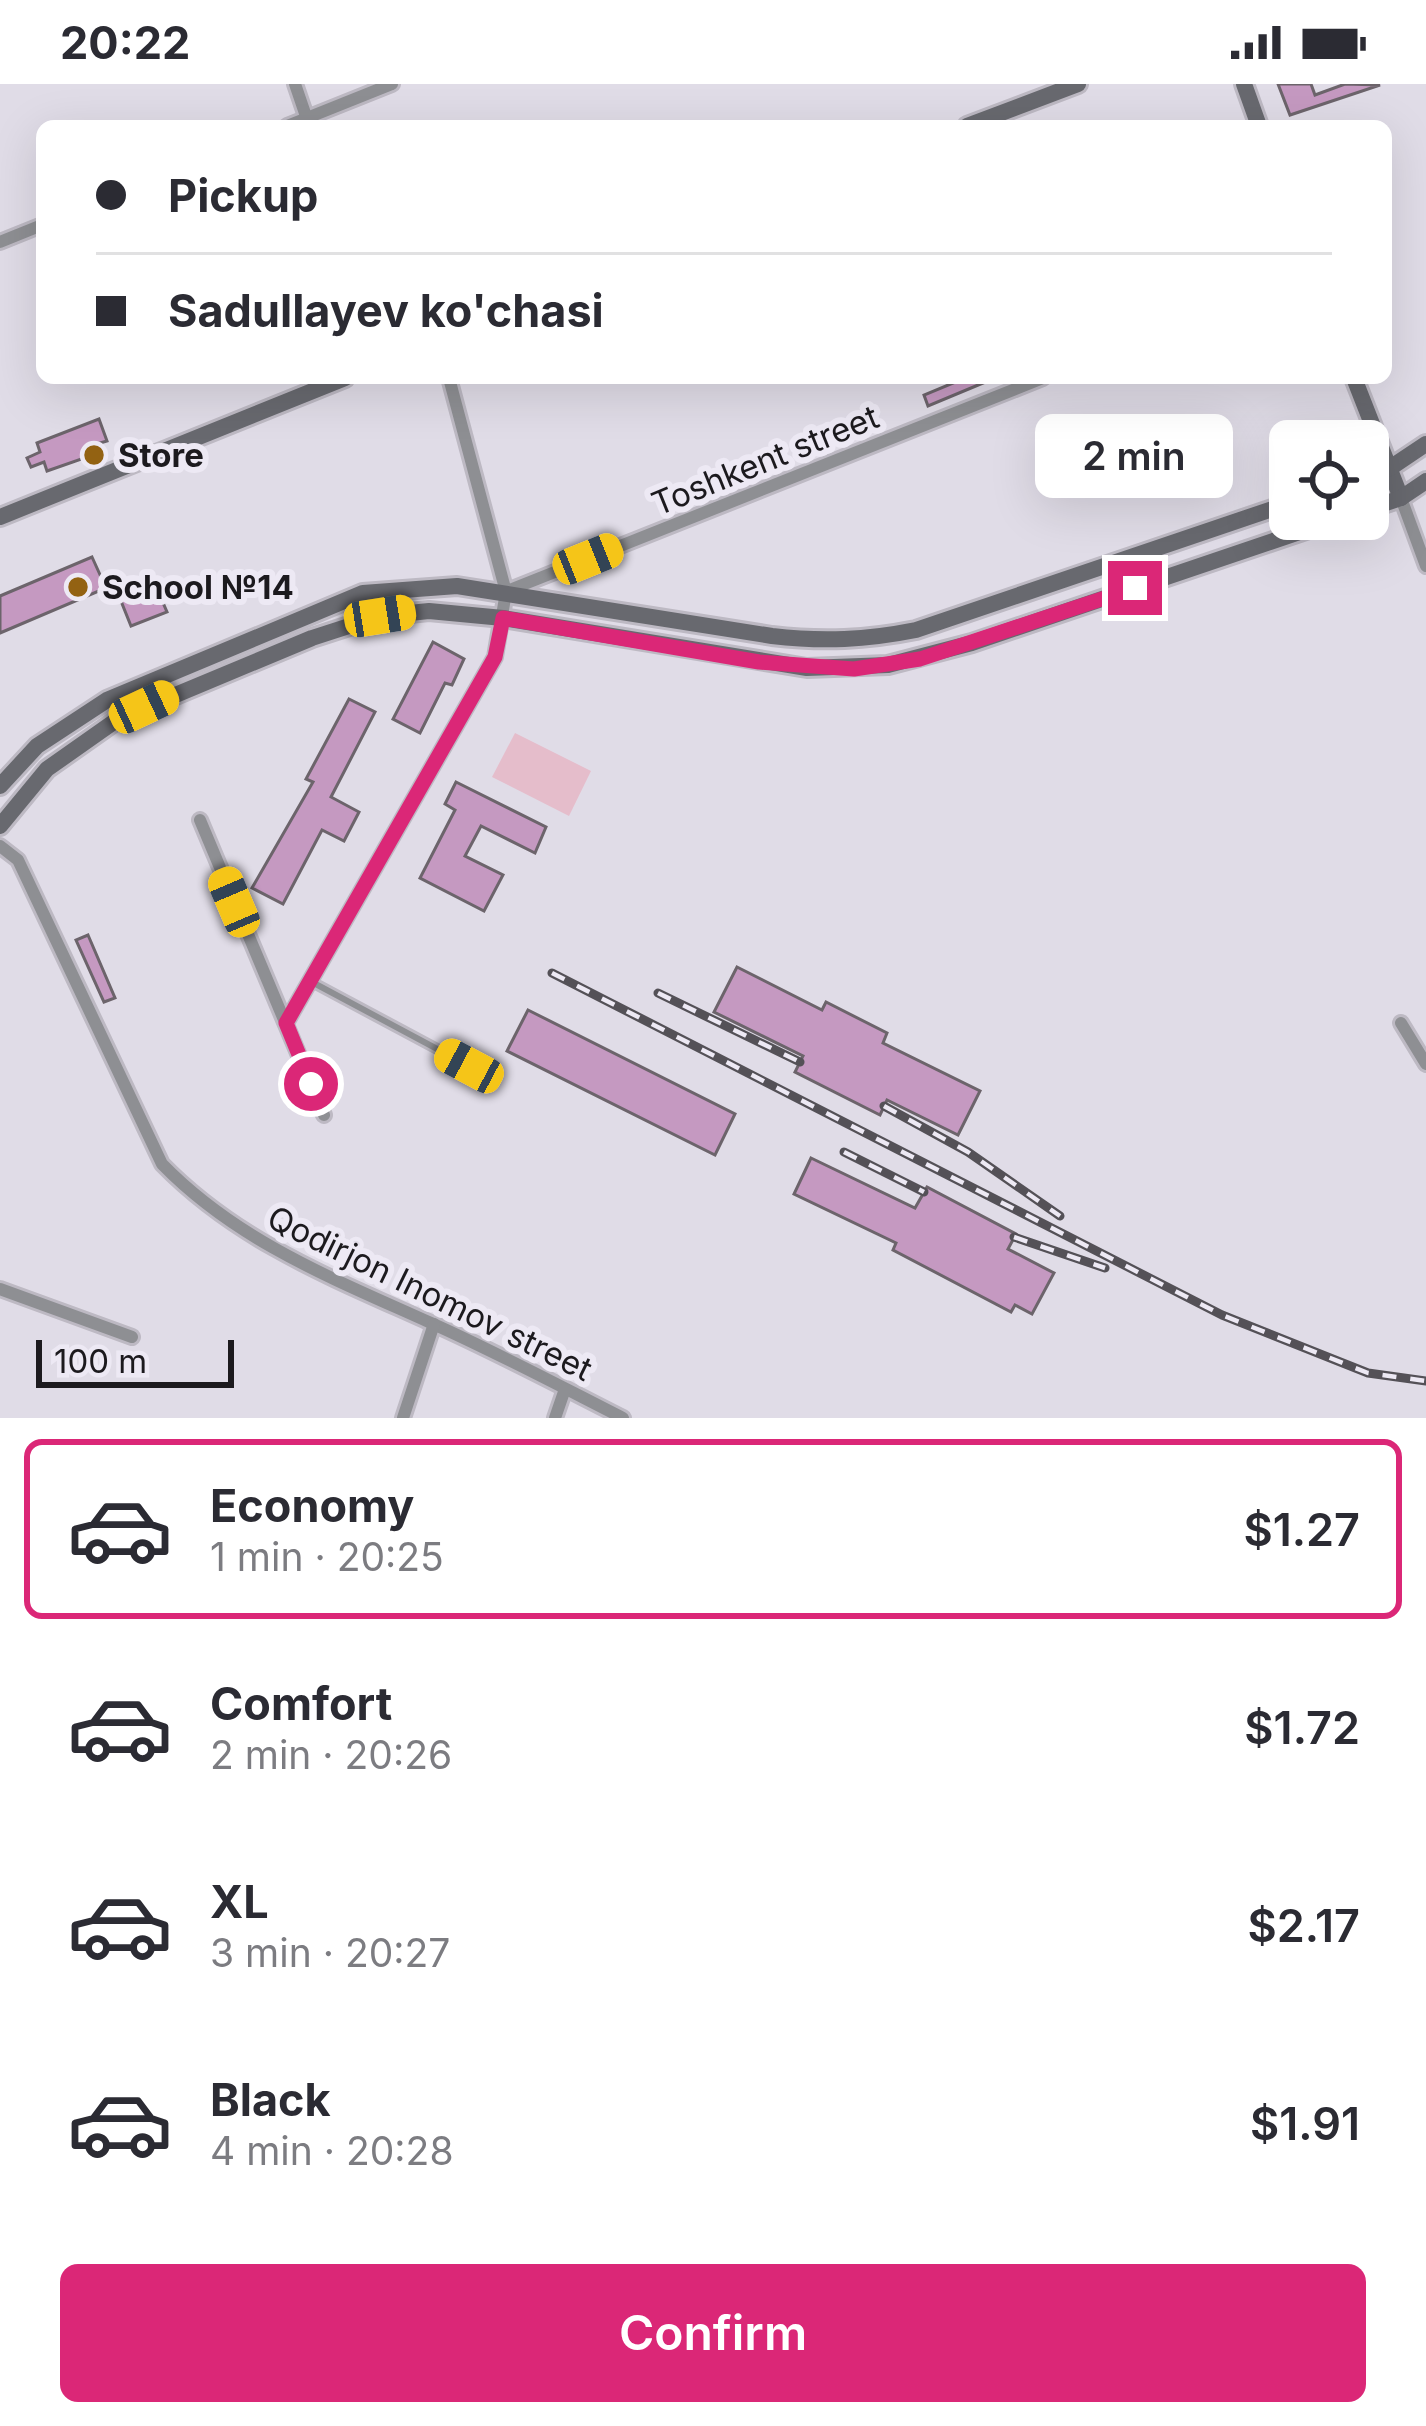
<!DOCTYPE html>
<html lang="en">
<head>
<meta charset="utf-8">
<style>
	:root { --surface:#fff; --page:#f2f2f3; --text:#2b2b33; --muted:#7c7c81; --line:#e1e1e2; --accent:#db2777 }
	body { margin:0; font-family:Inter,sans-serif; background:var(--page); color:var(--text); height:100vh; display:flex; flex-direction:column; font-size:45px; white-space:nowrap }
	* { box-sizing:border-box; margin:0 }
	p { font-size:39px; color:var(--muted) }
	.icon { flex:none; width:66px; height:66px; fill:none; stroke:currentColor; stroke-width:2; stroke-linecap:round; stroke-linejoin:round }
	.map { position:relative; height:1334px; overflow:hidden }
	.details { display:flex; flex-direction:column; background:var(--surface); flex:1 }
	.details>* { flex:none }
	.banner { position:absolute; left:36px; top:36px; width:1356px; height:264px; border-radius:18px; box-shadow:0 12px 48px #0002; display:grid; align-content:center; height:264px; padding:0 60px; background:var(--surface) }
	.fabs { position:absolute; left:1269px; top:336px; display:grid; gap:24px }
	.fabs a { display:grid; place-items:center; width:120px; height:120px; border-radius:18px; background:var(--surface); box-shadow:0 12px 48px #0002; font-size:60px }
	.scale { position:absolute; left:36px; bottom:30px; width:198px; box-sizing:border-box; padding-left:12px; border:6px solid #1c1a1e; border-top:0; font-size:33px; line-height:42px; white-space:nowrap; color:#1c1a1e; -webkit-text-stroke:9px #ede9f4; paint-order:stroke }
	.end { position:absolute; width:54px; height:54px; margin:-27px; border:15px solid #db2777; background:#fff; box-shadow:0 0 0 6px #fff }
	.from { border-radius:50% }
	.bubble { position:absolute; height:84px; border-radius:18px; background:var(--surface); box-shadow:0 12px 48px #0002; font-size:39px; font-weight:600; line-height:84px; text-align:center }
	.car { position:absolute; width:36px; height:72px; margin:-36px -18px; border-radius:15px; box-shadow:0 0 9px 3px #0007; background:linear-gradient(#f5c518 24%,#345 0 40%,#f5c518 0 76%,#345 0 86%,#f5c518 0) }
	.banner b { display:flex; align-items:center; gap:42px; height:114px; font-size:45px }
	.banner b+b { border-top:3px solid var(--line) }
	.banner i { width:30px; height:30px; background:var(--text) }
	ul { padding:21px 0 0; list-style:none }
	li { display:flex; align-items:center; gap:36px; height:180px; margin:0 24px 18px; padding:0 36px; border:6px solid transparent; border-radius:18px }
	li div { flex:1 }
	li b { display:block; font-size:45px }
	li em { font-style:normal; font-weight:600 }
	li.active { border-color:var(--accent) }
	li>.icon { width:108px; height:108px; stroke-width:1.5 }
	.button { display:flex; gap:24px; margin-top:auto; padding:24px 60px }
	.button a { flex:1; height:138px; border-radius:18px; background:var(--accent); color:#fff; font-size:48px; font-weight:600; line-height:138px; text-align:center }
	.status { display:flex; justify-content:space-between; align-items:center; height:84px; padding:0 60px; background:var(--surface); direction:ltr }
	.status svg { height:33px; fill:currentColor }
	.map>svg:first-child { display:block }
	.green { fill:#e5bdcb }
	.building { fill:#c599c1; stroke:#6c646b; stroke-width:3 }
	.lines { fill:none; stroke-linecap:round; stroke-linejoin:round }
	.lane-casing { stroke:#bdb9c3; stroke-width:12 }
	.street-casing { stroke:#bdb9c3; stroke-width:18 }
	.secondary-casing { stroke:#bdb9c3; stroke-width:22 }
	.lane { stroke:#8e8f93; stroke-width:6 }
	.street { stroke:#8e8f93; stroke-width:12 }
	.secondary { stroke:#68696f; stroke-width:16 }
	.rail-casing { stroke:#545157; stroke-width:9 }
	.rail { stroke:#ede9f4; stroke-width:4.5; stroke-dasharray:14; stroke-linecap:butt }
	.route { stroke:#db2777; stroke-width:15 }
	.poi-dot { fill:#936212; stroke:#ede9f4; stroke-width:4.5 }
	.labels { text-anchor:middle; stroke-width:12; stroke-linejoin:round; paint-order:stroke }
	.poi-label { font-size:33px; font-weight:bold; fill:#1c1a1e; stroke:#ede9f4; text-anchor:start }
	.street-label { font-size:33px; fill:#1c1a1e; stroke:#ede9f4 }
</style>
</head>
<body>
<div class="status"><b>20:22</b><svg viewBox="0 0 49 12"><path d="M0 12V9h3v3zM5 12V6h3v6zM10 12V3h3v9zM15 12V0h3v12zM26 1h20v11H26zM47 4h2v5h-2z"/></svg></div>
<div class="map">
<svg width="1426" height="1334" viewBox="0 0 1426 1334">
	<rect width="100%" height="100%" fill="#e0dce7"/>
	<polygon class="green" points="515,649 591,687 569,732 492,693"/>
	<g class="building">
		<polygon points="1278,0 1311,0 1315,11 1345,0 1380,1 1290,31"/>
		<polygon points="965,294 995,294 928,322 924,311"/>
		<polygon points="99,335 107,357 100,359 106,373 87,380 84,374 47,387 44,378 31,383 27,374 40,368 37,359"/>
		<polygon points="92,473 106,504 0,549 0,512"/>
		<polygon points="154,498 167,528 131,542 119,512"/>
		<polygon points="433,558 464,575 452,601 445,599 420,649 393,635"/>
		<polygon points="349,615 375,628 331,713 359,728 344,757 322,746 283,820 252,804 313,698 306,695"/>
		<polygon points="456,698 546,743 535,769 481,742 465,772 503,791 484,827 420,794 455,726 445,720"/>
		<polygon points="88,851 115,914 104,918 76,856"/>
		<polygon points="737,883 822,926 826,918 887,949 883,959 980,1007 958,1051 887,1016 880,1031 795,988 803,972 714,928"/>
		<polygon points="528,926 735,1030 715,1071 507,967"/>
		<polygon points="811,1074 915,1124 927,1103 1016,1150 1008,1165 1054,1189 1032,1230 1015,1221 1011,1228 893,1166 896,1159 794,1110"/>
	</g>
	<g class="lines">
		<defs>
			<polyline id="lane" points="310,897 469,982"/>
			<g id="street">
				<polyline points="295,0 309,41"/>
				<polyline points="287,42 392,0"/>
				<polyline points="0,158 42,141"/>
				<polyline points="1401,414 1426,482"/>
				<polyline points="507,507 1043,294"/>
				<polyline points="200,736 324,1031"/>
				<path d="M0,762L18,776L162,1080C238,1158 334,1195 431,1239C496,1268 560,1302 623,1334"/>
				<polyline points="286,939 495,573 506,508 449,294"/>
				<polyline points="1401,939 1426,980"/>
				<polyline points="0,1205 132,1253"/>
				<polyline points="403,1334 434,1240"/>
				<polyline points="555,1334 565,1305"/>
			</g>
			<g id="secondary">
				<polyline points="1244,0 1259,42"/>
				<polyline points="967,42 1078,0"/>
				<polyline points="1354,294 1401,414"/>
				<polyline points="1368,392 1390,384 1426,360"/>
				<polyline points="1368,425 1401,414 1426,397"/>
				<polyline points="0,433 345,294"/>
				<path d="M0,702L37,662L107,616L363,509L457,502L772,552C823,558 866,556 916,546L1290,419"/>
				<polyline points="0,742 47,685 118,635 312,554 380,532 429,527 503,534 807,584 888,581 972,559 1338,435"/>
			</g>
		</defs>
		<use href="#lane" class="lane-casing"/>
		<use href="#street" class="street-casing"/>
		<use href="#secondary" class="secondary-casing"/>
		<use href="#lane" class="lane"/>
		<use href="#street" class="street"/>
		<use href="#secondary" class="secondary"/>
		<defs>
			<g id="rail">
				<polyline points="552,889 1222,1231 1368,1289 1426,1297"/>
				<polyline points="658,909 800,978"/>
				<polyline points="884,1022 968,1068 1060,1132"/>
				<polyline points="844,1068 924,1108"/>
				<polyline points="1014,1153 1105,1184"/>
			</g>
		</defs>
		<use href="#rail" class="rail-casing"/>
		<use href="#rail" class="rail"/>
	</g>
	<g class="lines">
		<polyline class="route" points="311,1000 286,939 495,573 503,534 759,578 854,585 920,575 1135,504"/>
	</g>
	<g class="poi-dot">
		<circle cx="94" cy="371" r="12"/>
		<circle cx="78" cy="503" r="12"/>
	</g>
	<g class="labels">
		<g class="poi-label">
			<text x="118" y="383">Store</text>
			<text x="102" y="515">School №14</text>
		</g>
		<g class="street-label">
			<text transform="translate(765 376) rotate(-22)" y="12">Toshkent street</text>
			<text transform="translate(430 1209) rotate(26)" y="12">Qodirjon Inomov street</text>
		</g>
	</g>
</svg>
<div class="fabs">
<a><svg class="icon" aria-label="locate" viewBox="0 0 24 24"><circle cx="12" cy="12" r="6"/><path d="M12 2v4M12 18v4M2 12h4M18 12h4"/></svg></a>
</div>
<div class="scale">100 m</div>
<i class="end from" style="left:311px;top:1000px"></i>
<i class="end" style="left:1135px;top:504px"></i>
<div class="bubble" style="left:1035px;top:330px;width:198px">2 min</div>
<i class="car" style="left:588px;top:475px;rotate:68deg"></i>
<i class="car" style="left:380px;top:532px;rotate:81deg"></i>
<i class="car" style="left:144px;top:623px;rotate:65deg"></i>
<i class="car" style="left:234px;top:818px;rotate:337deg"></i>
<i class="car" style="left:469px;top:982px;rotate:298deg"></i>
<div class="banner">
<b><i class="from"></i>Pickup</b>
<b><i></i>Sadullayev ko'chasi</b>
</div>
</div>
<section class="details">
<ul>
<li class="active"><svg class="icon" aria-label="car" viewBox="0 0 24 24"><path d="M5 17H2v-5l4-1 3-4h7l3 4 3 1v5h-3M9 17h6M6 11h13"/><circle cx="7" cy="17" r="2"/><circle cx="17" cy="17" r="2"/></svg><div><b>Economy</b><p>1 min · 20:25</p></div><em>$1.27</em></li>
<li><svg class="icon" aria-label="car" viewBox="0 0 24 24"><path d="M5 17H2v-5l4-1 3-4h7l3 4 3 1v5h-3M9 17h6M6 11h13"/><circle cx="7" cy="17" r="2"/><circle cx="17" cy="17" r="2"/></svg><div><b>Comfort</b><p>2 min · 20:26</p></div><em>$1.72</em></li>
<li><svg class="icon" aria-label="car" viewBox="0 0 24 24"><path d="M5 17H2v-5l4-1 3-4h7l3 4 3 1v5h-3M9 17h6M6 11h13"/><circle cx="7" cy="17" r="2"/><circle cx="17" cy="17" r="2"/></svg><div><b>XL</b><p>3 min · 20:27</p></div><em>$2.17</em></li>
<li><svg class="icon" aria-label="car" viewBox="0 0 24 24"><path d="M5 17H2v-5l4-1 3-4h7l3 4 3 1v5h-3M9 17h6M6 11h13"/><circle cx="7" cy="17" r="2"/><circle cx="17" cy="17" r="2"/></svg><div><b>Black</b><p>4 min · 20:28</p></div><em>$1.91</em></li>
</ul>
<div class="button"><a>Confirm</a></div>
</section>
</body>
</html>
